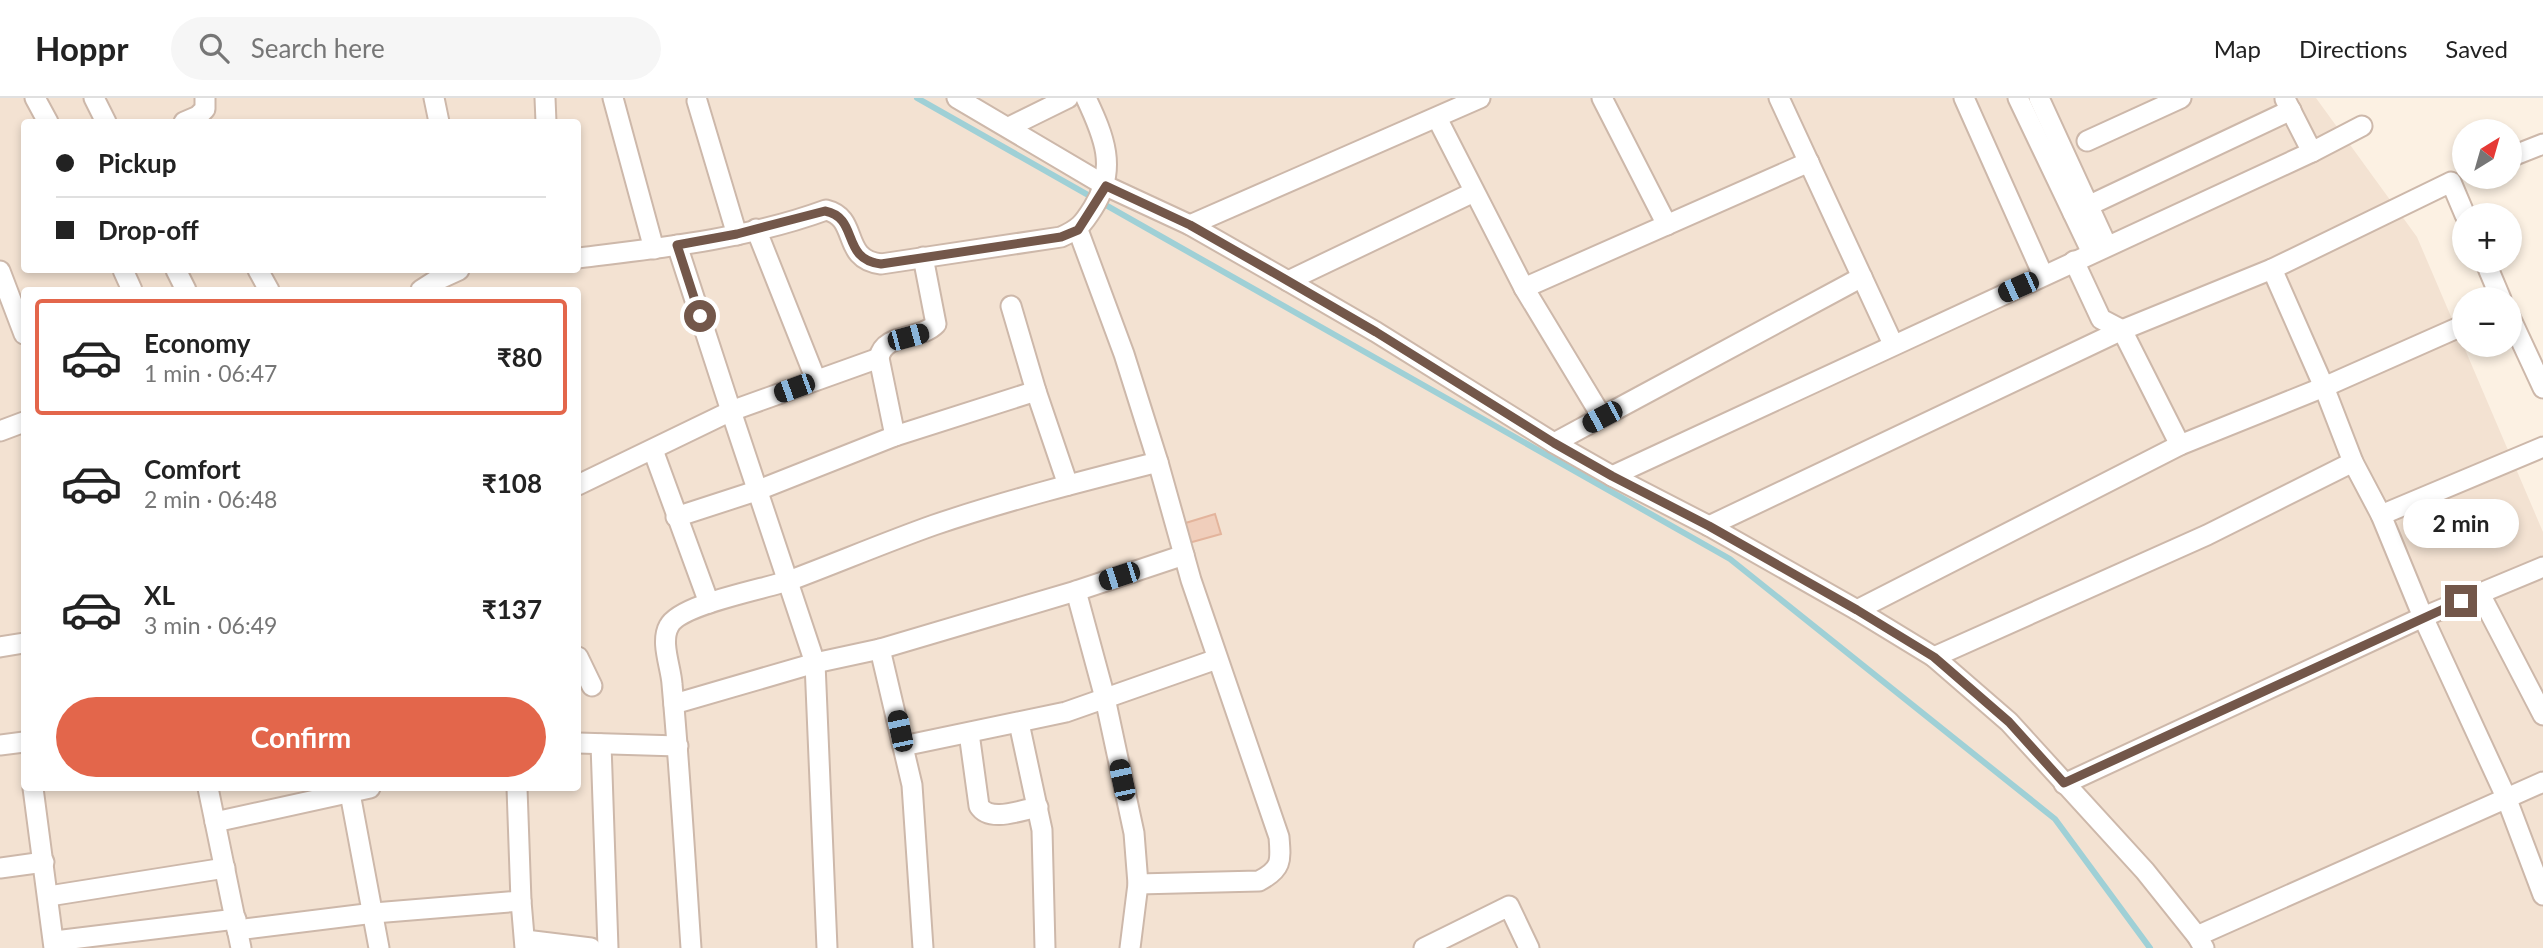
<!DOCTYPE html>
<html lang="en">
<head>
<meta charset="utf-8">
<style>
	:root { --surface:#fff; --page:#f6f6f6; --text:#222; --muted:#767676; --line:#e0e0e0; --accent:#e3664b }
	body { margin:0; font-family:Lato,sans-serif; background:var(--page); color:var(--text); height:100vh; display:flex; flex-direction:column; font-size:26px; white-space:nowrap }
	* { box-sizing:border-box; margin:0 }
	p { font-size:23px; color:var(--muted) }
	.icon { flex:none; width:38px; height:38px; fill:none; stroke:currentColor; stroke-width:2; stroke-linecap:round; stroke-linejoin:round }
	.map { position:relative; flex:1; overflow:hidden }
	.drawer { position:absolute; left:21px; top:189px; width:560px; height:504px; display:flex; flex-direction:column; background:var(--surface); border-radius:7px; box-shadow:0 4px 10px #0003 }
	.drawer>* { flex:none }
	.banner { position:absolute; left:21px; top:21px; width:560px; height:154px; border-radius:7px; box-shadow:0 4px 10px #0003; display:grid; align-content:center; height:154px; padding:0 35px; background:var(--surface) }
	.needle { width:46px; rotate:37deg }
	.fabs { position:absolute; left:2452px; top:21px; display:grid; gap:14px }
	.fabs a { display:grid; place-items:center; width:70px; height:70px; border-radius:50%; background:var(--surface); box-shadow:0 4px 10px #0003; font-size:35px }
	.end { position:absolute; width:32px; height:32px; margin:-16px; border:9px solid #73574a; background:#fff; box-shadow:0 0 0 4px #fff }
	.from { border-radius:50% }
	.bubble { position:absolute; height:49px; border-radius:24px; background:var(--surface); box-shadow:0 4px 10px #0003; font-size:23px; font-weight:700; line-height:49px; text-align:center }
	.car { position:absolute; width:21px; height:42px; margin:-21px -10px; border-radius:9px; box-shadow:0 0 5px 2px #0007; background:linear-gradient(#222 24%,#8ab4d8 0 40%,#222 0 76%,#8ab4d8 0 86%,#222 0) }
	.banner b { display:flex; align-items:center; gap:24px; height:66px; font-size:26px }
	.banner b+b { border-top:2px solid var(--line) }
	.banner i { width:18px; height:18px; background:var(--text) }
	ul { padding:12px 0 0; list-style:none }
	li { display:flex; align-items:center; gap:21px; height:116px; margin:0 14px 10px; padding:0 21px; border:4px solid transparent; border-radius:7px }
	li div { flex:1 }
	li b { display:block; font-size:26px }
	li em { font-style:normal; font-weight:700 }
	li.active { border-color:var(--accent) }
	li>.icon { width:63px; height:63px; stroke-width:1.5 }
	.primary-button { display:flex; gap:14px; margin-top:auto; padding:14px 35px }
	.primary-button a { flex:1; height:80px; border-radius:42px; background:var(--accent); color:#fff; font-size:28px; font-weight:700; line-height:80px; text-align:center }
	header { display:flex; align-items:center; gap:42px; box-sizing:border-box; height:98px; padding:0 35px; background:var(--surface); border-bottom:2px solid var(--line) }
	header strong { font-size:33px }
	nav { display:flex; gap:38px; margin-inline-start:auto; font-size:24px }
	.search { width:490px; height:63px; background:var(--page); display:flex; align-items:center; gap:18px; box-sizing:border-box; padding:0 24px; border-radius:38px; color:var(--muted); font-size:26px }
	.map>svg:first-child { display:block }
	.residential { fill:#f3e2d2; fill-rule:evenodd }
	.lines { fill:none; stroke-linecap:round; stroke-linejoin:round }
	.stream { stroke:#9fd0d6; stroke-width:6 }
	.building { fill:#f0cebb; stroke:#e3b49c; stroke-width:2 }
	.minor-casing { stroke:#cdb8aa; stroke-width:23 }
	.minor { stroke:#fff; stroke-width:19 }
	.route { stroke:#73574a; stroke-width:9 }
</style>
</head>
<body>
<header>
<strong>Hoppr</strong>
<div class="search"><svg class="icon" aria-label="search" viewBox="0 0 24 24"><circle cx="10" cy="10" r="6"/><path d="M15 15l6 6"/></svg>Search here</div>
<nav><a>Map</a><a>Directions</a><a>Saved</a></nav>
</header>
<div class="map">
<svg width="2543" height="850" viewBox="0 0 2543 850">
	<rect width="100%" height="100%" fill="#fcf1e3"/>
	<path class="residential" d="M0,0H2316L2417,139L2543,434V850H0ZM24,24H578V172H24ZM24,192H578V690H24Z"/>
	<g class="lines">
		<polyline class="stream" points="917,0 1730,461 2055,721 2150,850"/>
	</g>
	<polygon class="building" points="1215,416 1221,436 1185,446 1179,427"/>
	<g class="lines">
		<defs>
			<g id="minor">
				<polyline points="35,0 48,24"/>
				<polyline points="94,0 106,24"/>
				<polyline points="434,0 439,24"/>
				<polyline points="545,0 546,24"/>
				<polyline points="613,0 654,151"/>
				<polyline points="957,0 1106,88 1190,127 1288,183 1376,234 1554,345 1612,378 1709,428 1857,512 1934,559 2009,624 2145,773 2197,838 2204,850"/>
				<polyline points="1602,0 1667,127"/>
				<polyline points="1779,0 1893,246"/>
				<polyline points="1964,0 2043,177"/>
				<polyline points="2018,0 2092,155"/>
				<polyline points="2039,0 2107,148"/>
				<polyline points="2285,1 2312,54"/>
				<polyline points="697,3 737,137"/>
				<polyline points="1437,20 1524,190 1602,319 1554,345"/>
				<polyline points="184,24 198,18 205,11 205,0"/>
				<polyline points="1009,29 1068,0"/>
				<polyline points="2087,43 2181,0"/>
				<polyline points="2510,59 2543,46"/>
				<polyline points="2073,115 2291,12"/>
				<polyline points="1190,127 1480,0"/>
				<polyline points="756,131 816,282"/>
				<path d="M1078,132L1124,256L1158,364L1191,482L1279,739C1281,763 1282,771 1259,783L1138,786"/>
				<polyline points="677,147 731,313 879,260"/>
				<path d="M578,160C660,150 747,141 826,112C860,120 840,161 881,166L1061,139C1079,131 1083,126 1093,110C1118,71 1104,38 1086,0"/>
				<polyline points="2074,163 2101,221 2122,232 2180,347"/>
				<polyline points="2485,163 2501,201"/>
				<polyline points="2272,171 2324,289 2353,364 2381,417 2423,519 2506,699 2543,797"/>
				<polyline points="123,172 132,192"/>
				<polyline points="176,172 186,192"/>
				<polyline points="258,172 269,192"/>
				<polyline points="0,173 24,236"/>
				<polyline points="1288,183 1474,94"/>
				<polyline points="1524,190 1809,64"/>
				<polyline points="421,192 435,183 459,172"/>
				<polyline points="1011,208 1036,293 1068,387"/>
				<polyline points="2510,219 2543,290"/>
				<polyline points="1602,319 1862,179"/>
				<polyline points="0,333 24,324"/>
				<path d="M895,338L879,260C884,234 920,243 936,226L923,159"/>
				<polyline points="653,352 709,505"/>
				<polyline points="1612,378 2312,54 2362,28"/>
				<polyline points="578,387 731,313 815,565 827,850"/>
				<polyline points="2381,417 2543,349"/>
				<polyline points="676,419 756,393 895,338 1036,293"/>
				<polyline points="1709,428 2122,232 2272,171 2451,84 2465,117"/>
				<polyline points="1076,493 1105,600 1134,735 1138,786 1130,850"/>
				<polyline points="2480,496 2543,617"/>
				<polyline points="1857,512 2180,347 2324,289 2464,227"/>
				<polyline points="0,549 24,545"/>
				<polyline points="880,551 912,687 923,850"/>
				<polyline points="578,559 592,588"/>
				<polyline points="1934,559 2207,437 2353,364"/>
				<polyline points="674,606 815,565 880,551 1076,493 1184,457"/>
				<polyline points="1019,625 1042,732 1045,850"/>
				<path d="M969,635L979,708C990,725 1021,712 1038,709"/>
				<polyline points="578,645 678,648"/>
				<polyline points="601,646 608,850"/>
				<polyline points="0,647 24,644"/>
				<polyline points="903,648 1066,614 1217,561"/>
				<polyline points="2064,686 2423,519 2543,469"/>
				<polyline points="33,690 54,850"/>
				<polyline points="208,690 241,850"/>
				<polyline points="349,690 379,850"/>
				<polyline points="517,690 521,803 525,850"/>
				<polyline points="215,724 370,690"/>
				<polyline points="0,770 44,764"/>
				<polyline points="49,798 225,770"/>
				<polyline points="237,832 374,815 521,803"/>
				<polyline points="2197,838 2543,684"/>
				<polyline points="525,842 591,850"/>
				<polyline points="55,843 236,821"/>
				<path d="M691,850C685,762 680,674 672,586C671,569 660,544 669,528C680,506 765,491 791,482C839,464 886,444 934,427C1008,402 1083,383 1158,364"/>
				<polyline points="1424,850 1509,808 1529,850"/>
			</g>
		</defs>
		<use href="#minor" class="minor-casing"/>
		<use href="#minor" class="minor"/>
	</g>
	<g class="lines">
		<path class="route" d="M700,218L677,147L737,136L825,113C860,120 840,161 881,166L1061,139L1078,132L1106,88L1190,127L1269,172L1376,234L1554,345L1612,378L1709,428L1857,512L1934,559L2009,624L2064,685L2461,503"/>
	</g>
</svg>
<div class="fabs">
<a><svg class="needle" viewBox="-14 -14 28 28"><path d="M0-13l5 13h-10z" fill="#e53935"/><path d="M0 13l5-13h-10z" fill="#767676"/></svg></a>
<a>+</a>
<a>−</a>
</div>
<i class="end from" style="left:700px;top:218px"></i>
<i class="end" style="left:2461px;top:503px"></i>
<div class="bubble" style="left:2403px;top:401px;width:116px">2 min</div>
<i class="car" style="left:2018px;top:189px;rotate:246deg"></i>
<i class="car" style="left:908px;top:239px;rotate:75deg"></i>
<i class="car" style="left:794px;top:290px;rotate:250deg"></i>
<i class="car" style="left:1602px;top:319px;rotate:242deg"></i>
<i class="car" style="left:1119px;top:478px;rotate:252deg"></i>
<i class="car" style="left:900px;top:633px;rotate:348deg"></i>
<i class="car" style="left:1122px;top:682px;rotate:348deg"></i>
<div class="banner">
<b><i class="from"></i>Pickup</b>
<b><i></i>Drop-off</b>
</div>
<section class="drawer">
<ul>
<li class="active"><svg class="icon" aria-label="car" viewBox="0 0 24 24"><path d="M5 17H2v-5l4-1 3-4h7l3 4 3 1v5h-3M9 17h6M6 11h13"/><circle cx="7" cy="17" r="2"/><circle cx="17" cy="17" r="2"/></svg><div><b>Economy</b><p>1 min · 06:47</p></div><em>₹80</em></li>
<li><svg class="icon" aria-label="car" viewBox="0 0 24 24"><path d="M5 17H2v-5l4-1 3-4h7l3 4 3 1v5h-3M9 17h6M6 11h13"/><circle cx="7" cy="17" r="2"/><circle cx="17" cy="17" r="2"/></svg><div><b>Comfort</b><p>2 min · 06:48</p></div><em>₹108</em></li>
<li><svg class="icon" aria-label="car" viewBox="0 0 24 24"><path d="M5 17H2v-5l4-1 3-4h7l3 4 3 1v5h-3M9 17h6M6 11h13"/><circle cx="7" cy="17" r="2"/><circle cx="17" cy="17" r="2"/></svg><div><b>XL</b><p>3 min · 06:49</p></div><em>₹137</em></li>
</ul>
<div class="primary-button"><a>Confirm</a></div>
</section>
</div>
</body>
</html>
